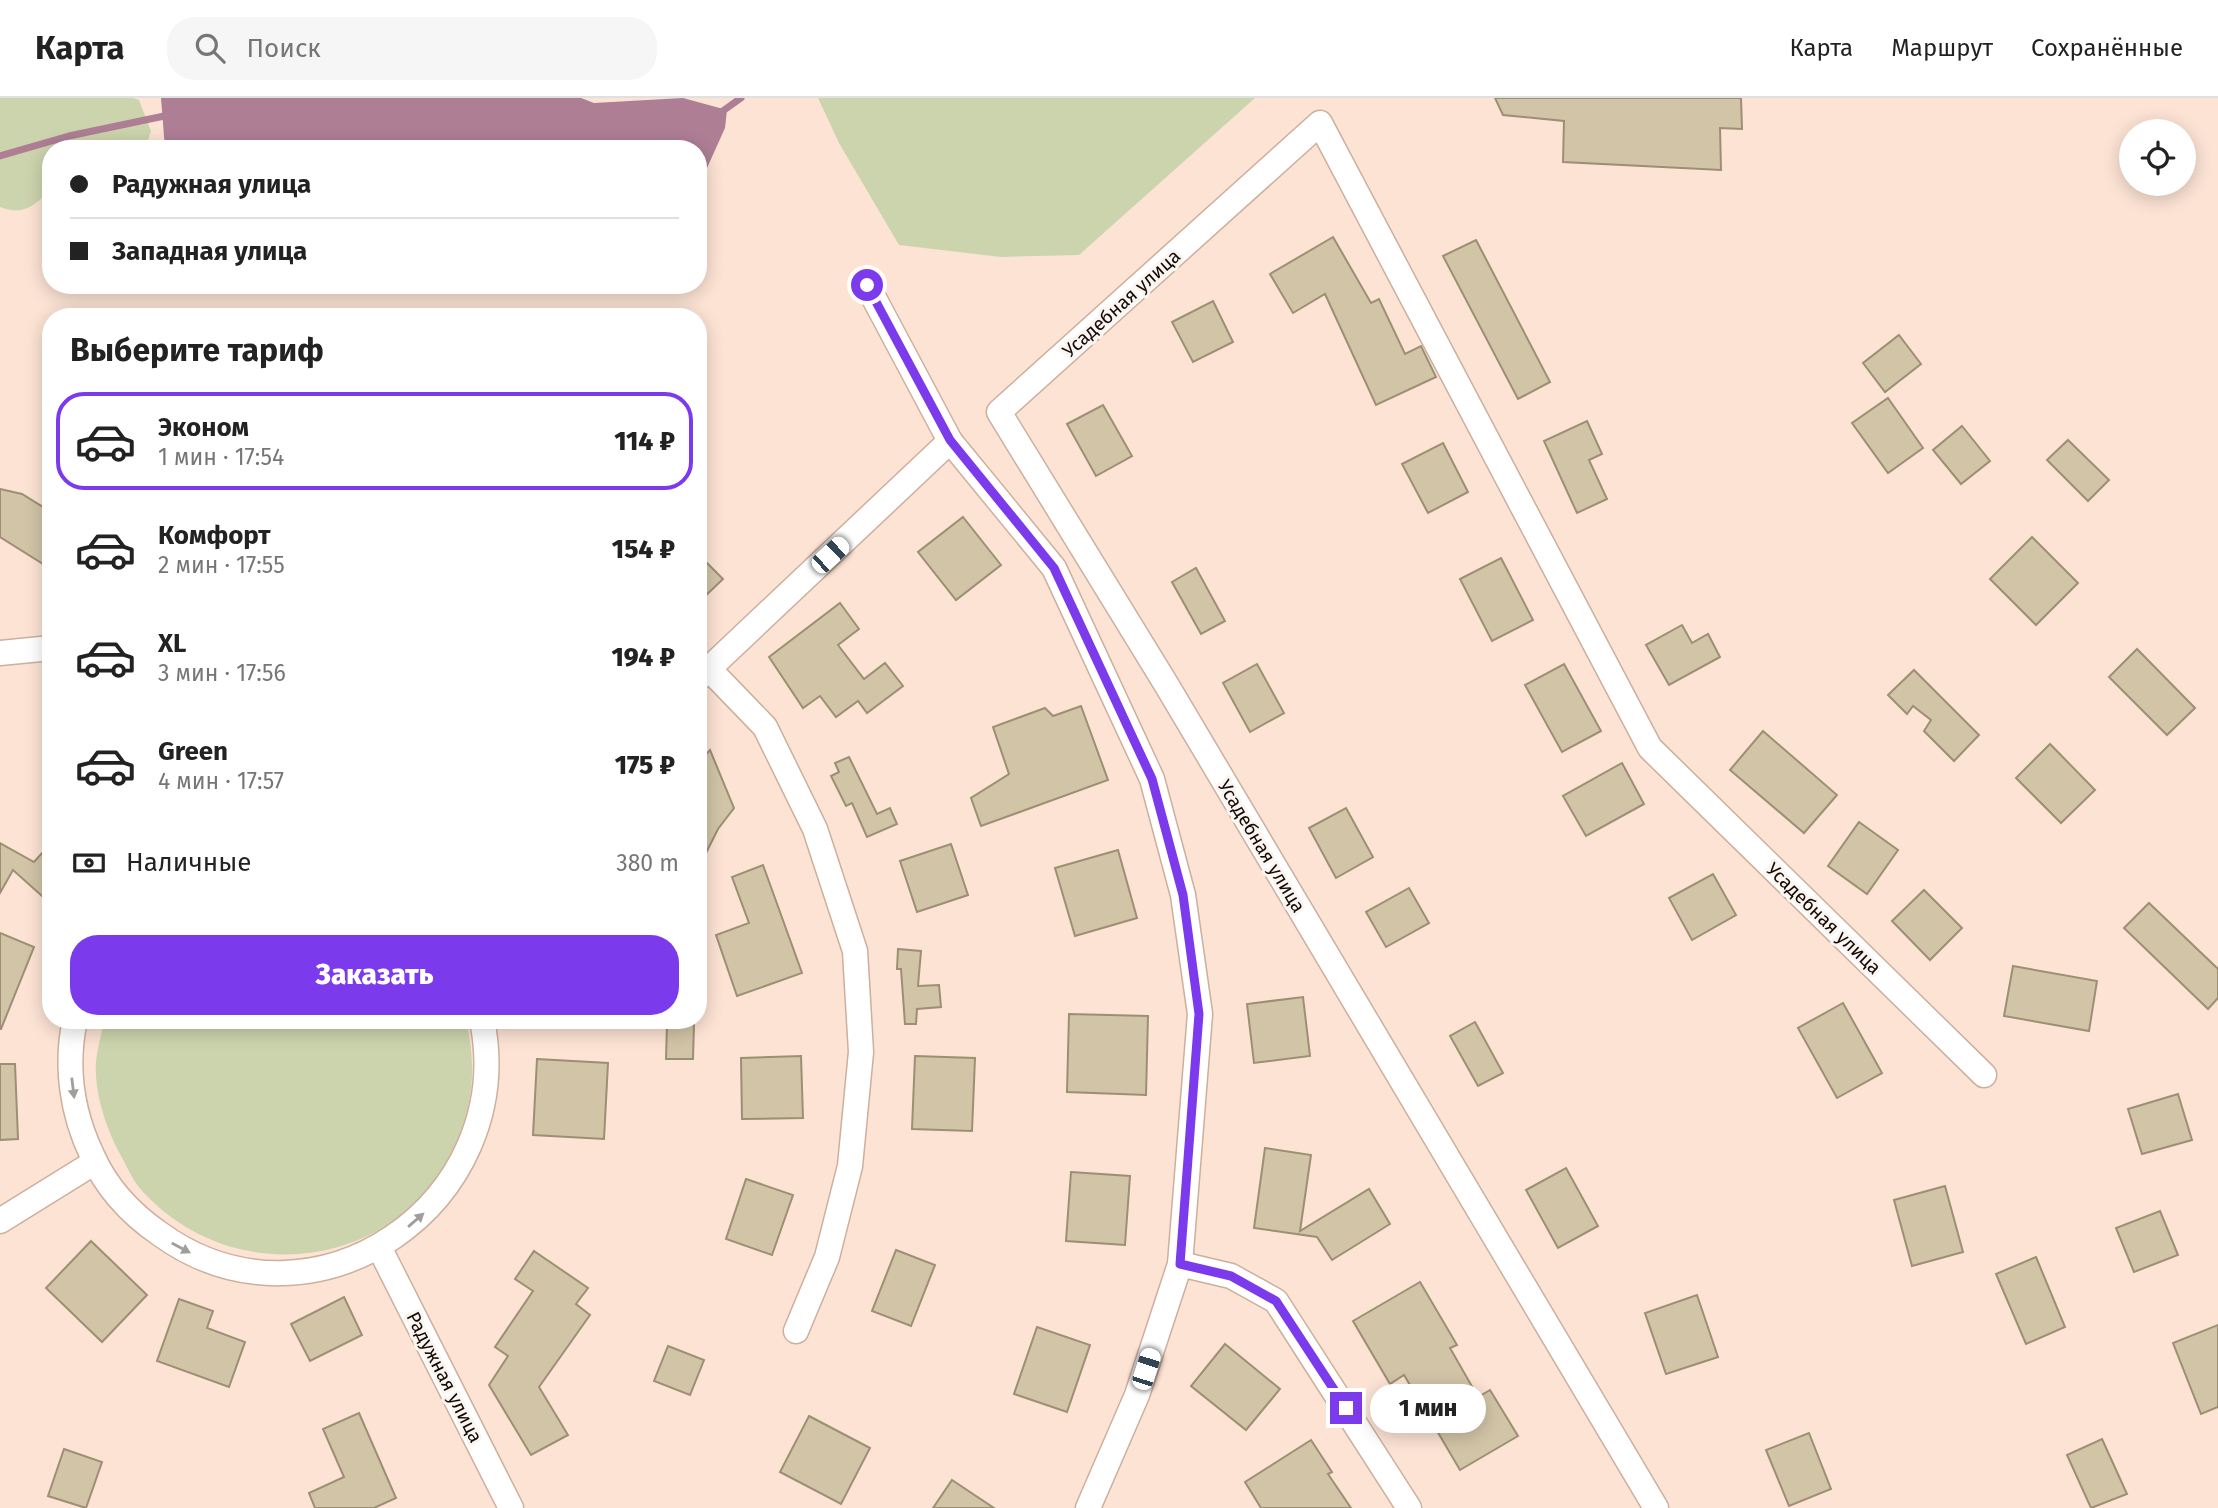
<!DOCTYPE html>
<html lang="ru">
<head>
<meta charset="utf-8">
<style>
	:root { --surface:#fff; --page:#f6f6f6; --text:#222; --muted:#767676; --line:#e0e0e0; --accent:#7c3aed }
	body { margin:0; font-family:"Fira Sans",sans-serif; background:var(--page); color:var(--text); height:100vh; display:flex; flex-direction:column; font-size:26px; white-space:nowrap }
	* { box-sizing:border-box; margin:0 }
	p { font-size:23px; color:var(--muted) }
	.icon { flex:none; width:38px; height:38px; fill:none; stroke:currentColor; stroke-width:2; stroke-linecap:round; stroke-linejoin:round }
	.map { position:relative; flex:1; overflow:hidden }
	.panel { position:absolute; left:42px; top:210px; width:665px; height:721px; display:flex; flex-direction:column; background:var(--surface); border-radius:28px; box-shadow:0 4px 18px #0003 }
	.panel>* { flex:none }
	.top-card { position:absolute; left:42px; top:42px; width:665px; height:154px; border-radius:28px; box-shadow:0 4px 18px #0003; display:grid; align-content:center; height:154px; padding:0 28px; background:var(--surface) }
	.buttons { position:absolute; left:2119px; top:21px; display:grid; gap:14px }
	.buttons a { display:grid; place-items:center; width:77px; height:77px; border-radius:50%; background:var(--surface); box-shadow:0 4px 18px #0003; font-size:35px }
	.end { position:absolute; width:32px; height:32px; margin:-16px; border:9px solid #7c3aed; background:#fff; box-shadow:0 0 0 4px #fff }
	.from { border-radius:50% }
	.bubble { position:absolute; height:49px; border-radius:24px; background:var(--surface); box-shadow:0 4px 18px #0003; font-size:23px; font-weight:800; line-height:49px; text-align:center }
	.car { position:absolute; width:21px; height:42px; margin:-21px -10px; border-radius:9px; box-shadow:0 0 5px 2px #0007; background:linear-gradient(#fff 24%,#345 0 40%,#fff 0 76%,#345 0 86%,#fff 0) }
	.top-card b { display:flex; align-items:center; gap:24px; height:66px; font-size:26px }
	.top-card b+b { border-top:2px solid var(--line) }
	.top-card i { width:18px; height:18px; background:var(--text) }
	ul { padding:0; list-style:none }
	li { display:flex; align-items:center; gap:21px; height:98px; margin:0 14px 10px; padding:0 14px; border:4px solid transparent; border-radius:28px }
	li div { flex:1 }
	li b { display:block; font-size:26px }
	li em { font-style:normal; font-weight:800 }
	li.on { border-color:var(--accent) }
	li>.icon { width:63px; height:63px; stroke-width:1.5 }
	h2 { padding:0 28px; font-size:32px; line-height:84px }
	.pay { display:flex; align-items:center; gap:18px; height:77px; padding:0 28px; font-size:26px }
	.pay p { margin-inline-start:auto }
	.cta { display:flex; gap:14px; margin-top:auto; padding:14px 28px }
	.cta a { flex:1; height:80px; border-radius:28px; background:var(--accent); color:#fff; font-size:28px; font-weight:800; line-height:80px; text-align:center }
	header { display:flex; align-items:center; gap:42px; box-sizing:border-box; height:98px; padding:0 35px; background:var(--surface); border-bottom:2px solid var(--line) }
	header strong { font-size:33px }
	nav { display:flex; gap:38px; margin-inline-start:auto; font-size:24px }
	.search { width:490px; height:63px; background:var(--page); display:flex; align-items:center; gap:18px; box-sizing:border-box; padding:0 24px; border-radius:28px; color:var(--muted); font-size:26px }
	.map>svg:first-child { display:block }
	.green { fill:#ccd4ad }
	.water { fill:#ae7e95 }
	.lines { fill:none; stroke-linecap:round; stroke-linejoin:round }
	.stream { stroke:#ae7e95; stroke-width:7 }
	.building { fill:#d2c4a7; stroke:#9d8f73; stroke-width:2 }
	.minor-casing { stroke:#cdaf9d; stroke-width:27 }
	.minor { stroke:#fff; stroke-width:24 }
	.oneway { fill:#a09d9b }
	.route { stroke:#7c3aed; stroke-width:9 }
	.labels { text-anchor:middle; stroke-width:6; stroke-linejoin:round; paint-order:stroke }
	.street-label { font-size:19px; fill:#120904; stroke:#fbf5f1 }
</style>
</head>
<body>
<header>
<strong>Карта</strong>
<div class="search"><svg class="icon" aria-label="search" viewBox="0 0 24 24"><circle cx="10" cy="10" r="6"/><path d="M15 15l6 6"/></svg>Поиск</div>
<nav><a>Карта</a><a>Маршрут</a><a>Сохранённые</a></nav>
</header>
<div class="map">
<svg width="2218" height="1410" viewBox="0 0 2218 1410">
	<rect width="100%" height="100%" fill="#fce3d4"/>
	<g class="green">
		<path d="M0,0H133L139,2L151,33L145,51H51V91C34,108 24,118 0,109Z"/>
		<polygon points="818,0 1255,0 1079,157 1001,159 899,147 839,45"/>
		<path d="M104,922H466C476,964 474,1002 458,1041C405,1173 229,1196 138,1088C131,1079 126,1066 120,1056C106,1030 94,994 96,964C97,950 102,936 104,922Z"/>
	</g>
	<polygon class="water" points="161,0 581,0 594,5 683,0 727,12 725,30 698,90 698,51 373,51 351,47 301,51 165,51"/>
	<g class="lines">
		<g class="stream">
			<polyline points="720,15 741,0"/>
			<polyline points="0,58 69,38 169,17"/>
		</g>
	</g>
	<g class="building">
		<polygon points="1495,0 1741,0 1742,31 1720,30 1721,72 1563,64 1564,23 1503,17"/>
		<polygon points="1333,139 1371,205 1379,201 1405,256 1421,248 1436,279 1376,307 1325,196 1293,215 1270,176"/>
		<polygon points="1476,142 1550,284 1518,301 1443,158"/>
		<polygon points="1213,203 1233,244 1193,264 1172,224"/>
		<polygon points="1899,237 1921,266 1885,294 1863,265"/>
		<polygon points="1888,300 1923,350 1888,375 1852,325"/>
		<polygon points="1103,307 1132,358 1096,378 1067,326"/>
		<polygon points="1587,323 1602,356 1589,362 1607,401 1577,415 1544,343"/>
		<polygon points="1962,328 1990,363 1961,386 1933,352"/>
		<polygon points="2068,342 2109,382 2088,403 2047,362"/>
		<polygon points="1443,345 1468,394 1428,415 1402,366"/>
		<polygon points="0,391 22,396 51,414 51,471 0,439"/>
		<polygon points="963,419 1001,467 956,502 918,454"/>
		<polygon points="2032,439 2078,485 2036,527 1990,481"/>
		<polygon points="698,456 723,481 698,505"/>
		<polygon points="1501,460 1533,522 1492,543 1460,481"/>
		<polygon points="1196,470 1225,523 1201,536 1172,484"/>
		<polygon points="840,505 859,531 838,547 864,581 885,565 903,588 867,615 858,603 836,619 820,598 803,610 769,559"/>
		<polygon points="1682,527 1692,545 1708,536 1720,559 1669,587 1646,547"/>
		<polygon points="2137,551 2195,610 2167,637 2109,579"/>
		<polygon points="1257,566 1284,615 1250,634 1223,585"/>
		<polygon points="1564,566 1601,633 1562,654 1525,587"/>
		<polygon points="1914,572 1979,637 1954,663 1924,633 1931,622 1913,608 1907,616 1888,597"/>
		<polygon points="1081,608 1108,682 981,728 971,700 1009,676 993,629 1045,610 1053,618"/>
		<polygon points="1763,633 1837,697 1804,735 1730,672"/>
		<polygon points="2050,646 2095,692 2061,725 2016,680"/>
		<polygon points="710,652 734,710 718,731 698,771 698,719 706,716 698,692 698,665"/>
		<polygon points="849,659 877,716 890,710 897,726 867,739 852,705 846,708 831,678 839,674 835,665"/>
		<polygon points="1622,665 1644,706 1586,738 1563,698"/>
		<polygon points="1346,710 1373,759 1336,780 1309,730"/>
		<polygon points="1859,724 1898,752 1867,796 1828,768"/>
		<polygon points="0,745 34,764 51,745 51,806 13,772 0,795"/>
		<polygon points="951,746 968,797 917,814 900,763"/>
		<polygon points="1118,752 1137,820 1075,838 1055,770"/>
		<polygon points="763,767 802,875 737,898 716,837 749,825 732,779"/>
		<polygon points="1713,776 1736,817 1692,842 1669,800"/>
		<polygon points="1409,790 1429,825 1386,849 1366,814"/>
		<polygon points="1924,792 1962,830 1930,862 1892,823"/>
		<polygon points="2149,805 2218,871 2218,900 2208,911 2124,830"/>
		<polygon points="0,835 34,849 1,931 0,931"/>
		<polygon points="898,851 921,853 918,888 939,887 941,909 917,911 916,926 905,926 901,871 897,871"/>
		<polygon points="2013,868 2097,883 2089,933 2004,918"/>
		<polygon points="1303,899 1310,958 1254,965 1247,906"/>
		<polygon points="1843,905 1882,975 1837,1000 1798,930"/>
		<polygon points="1069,916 1148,918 1146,997 1067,994"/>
		<polygon points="1475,924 1503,975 1478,988 1450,938"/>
		<polygon points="667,925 694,925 693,961 666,961"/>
		<polygon points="801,958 803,1020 742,1021 741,960"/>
		<polygon points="915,958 975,960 972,1033 912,1031"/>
		<polygon points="537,961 608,965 604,1041 533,1037"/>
		<polygon points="0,966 15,966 18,1041 0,1042"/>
		<polygon points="2178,996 2192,1042 2142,1056 2128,1011"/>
		<polygon points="1265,1050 1311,1057 1300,1133 1369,1091 1390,1126 1332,1162 1317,1139 1254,1130"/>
		<polygon points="1566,1070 1598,1128 1558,1150 1526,1092"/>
		<polygon points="1071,1074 1130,1078 1125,1147 1066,1143"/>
		<polygon points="746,1081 793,1097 772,1157 726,1141"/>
		<polygon points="1945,1088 1963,1154 1912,1168 1894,1102"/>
		<polygon points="2160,1113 2178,1157 2134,1174 2116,1130"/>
		<polygon points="91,1143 147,1197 102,1244 46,1190"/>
		<polygon points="896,1152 935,1167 911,1228 872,1213"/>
		<polygon points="534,1153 588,1190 576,1206 590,1217 539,1289 568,1337 531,1357 489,1287 508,1258 495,1249 533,1193 515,1181"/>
		<polygon points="2036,1159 2065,1229 2026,1246 1996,1176"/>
		<polygon points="1420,1184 1457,1247 1450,1250 1478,1299 1490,1292 1518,1338 1460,1372 1404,1277 1390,1286 1353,1223"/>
		<polygon points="1697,1197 1718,1259 1666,1276 1645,1215"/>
		<polygon points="344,1199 362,1237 310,1263 291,1226"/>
		<polygon points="179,1201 213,1213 207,1230 245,1244 229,1289 157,1263"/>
		<polygon points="2218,1227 2218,1309 2201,1316 2173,1245"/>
		<polygon points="1037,1229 1090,1247 1067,1314 1014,1296"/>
		<polygon points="1225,1246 1280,1291 1246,1332 1191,1288"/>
		<polygon points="668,1248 704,1262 690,1297 654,1283"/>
		<polygon points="359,1315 396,1400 374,1410 315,1410 309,1395 344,1379 323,1331"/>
		<polygon points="809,1318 870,1350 841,1406 780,1374"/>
		<polygon points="1809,1335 1831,1391 1789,1408 1766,1352"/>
		<polygon points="2102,1341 2127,1396 2091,1410 2067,1357"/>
		<polygon points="1311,1342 1332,1374 1328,1376 1351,1410 1261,1410 1245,1384"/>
		<polygon points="64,1351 102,1364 86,1410 48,1398"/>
		<polygon points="952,1382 994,1410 933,1410"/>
	</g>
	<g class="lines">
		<defs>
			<g id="minor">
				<polyline points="867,187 950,343 1054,470 1152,681 1183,797 1200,916 1180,1166 1137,1297 1088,1410"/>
				<polyline points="0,555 51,550"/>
				<polyline points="709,571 765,629 815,731 855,853 861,954 850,1068 827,1159 796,1233"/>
				<polyline points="699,580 950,343"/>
				<path d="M75,922C65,968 72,1015 92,1057C106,1089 131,1116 160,1136C314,1247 519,1105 482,922"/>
				<polyline points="0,1123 95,1064"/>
				<polyline points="379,1149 511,1410"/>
				<polyline points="1180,1166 1231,1178 1276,1203 1409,1410"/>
				<polyline points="1656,1410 1166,586 999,314 1320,25 1650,650 1984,977"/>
			</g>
		</defs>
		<use href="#minor" class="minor-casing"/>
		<use href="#minor" class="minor"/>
	</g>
	<defs><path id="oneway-solid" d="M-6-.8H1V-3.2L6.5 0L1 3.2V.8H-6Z" transform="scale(1.75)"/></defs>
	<g class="oneway">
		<use href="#oneway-solid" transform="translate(73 990) rotate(83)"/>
		<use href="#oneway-solid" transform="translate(416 1122) rotate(-41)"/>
		<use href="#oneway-solid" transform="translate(181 1150) rotate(28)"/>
	</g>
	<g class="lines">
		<polyline class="route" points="867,187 950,342 1054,470 1152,681 1183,797 1199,916 1180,1166 1231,1178 1276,1203 1346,1310"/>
	</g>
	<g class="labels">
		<g class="street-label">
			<text transform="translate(1121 205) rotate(-42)" y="7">Усадебная улица</text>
			<text transform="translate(1262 748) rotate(59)" y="7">Усадебная улица</text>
			<text transform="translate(1824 820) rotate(44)" y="7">Усадебная улица</text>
			<text transform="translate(445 1279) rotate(63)" y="7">Радужная улица</text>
		</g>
	</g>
</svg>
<div class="buttons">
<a><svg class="icon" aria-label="locate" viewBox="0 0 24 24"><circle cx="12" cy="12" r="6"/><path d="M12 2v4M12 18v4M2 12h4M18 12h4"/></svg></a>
</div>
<i class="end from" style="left:867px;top:187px"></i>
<i class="end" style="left:1346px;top:1310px"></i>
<div class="bubble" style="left:1370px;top:1286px;width:116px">1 мин</div>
<i class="car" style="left:830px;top:457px;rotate:47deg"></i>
<i class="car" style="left:1146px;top:1271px;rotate:18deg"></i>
<div class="top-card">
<b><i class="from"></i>Радужная улица</b>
<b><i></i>Западная улица</b>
</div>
<section class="panel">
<h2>Выберите тариф</h2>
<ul>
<li class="on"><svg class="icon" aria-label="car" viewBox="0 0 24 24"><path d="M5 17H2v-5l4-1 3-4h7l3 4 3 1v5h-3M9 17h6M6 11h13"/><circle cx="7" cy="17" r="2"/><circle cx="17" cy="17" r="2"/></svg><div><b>Эконом</b><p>1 мин · 17:54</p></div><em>114 ₽</em></li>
<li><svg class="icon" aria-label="car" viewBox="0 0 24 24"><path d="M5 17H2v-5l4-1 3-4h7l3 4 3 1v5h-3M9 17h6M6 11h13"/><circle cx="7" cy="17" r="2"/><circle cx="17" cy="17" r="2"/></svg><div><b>Комфорт</b><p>2 мин · 17:55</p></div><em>154 ₽</em></li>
<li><svg class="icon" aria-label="car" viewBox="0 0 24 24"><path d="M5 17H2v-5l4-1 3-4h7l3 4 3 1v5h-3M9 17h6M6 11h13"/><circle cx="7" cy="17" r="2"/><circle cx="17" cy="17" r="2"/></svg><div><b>XL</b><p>3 мин · 17:56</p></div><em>194 ₽</em></li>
<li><svg class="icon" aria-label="car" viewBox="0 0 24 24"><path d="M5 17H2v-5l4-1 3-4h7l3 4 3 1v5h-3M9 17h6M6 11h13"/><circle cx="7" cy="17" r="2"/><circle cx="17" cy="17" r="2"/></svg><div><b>Green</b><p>4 мин · 17:57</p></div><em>175 ₽</em></li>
</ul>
<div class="pay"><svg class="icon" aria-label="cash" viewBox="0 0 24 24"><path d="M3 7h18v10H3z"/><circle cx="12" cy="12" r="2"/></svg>Наличные<p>380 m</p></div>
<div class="cta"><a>Заказать</a></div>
</section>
</div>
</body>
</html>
